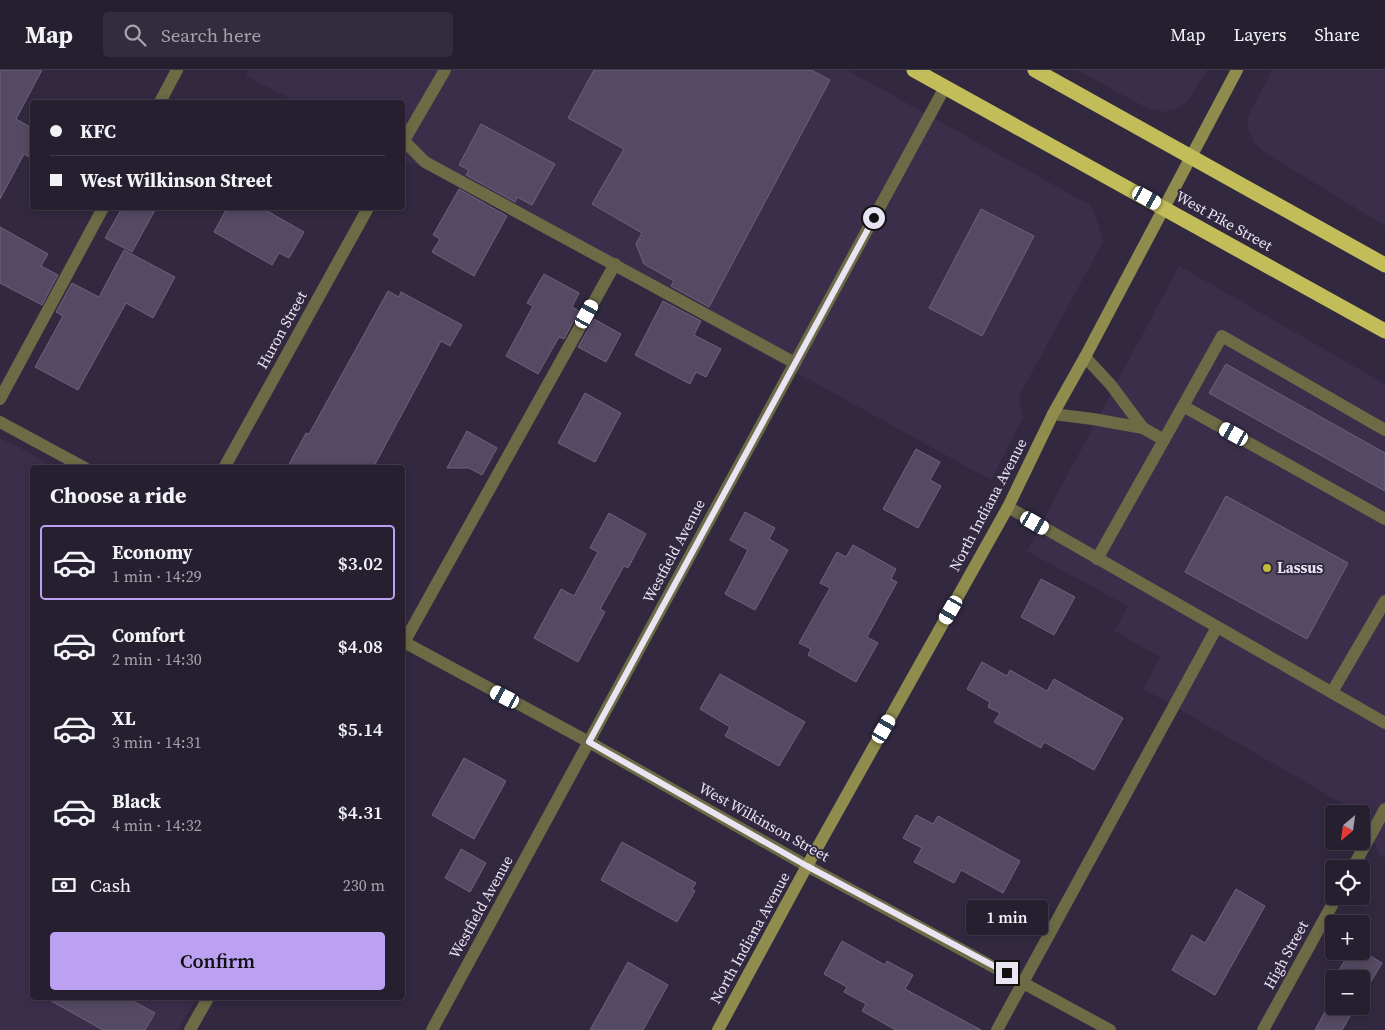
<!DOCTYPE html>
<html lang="en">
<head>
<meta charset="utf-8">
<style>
	:root { --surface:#261f30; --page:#322c3c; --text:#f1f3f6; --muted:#a4a2ab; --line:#423d4c; --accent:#bca0f2 }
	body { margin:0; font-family:"Source Serif 4",serif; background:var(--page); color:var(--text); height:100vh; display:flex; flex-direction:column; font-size:19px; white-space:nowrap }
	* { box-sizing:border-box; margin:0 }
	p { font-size:16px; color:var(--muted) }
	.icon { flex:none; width:28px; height:28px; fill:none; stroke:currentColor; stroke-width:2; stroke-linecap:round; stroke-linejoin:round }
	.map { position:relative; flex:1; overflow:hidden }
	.panel { position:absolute; left:30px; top:395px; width:375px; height:535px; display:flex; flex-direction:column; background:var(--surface); border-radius:5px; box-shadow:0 2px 8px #0003,0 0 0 1px var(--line) }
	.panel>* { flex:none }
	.hud { position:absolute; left:30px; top:30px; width:375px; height:110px; border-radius:5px; box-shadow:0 2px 8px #0003,0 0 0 1px var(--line); display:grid; align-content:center; height:110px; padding:0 20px; background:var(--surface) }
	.needle { width:32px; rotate:209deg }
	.controls { position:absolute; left:1325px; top:735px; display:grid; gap:10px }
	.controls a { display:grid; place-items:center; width:45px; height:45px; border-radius:5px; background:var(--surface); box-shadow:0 2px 8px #0003,0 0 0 1px var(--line); font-size:25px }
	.end { position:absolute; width:22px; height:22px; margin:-11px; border:6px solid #e9e4f3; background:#111; box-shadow:0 0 0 2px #111 }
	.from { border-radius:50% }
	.bubble { position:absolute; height:35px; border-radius:5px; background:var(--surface); box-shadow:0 2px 8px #0003,0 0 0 1px var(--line); font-size:16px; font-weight:600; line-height:35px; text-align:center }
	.car { position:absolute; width:15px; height:30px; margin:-15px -8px; border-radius:6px; box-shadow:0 0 4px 1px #0007; background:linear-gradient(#fff 24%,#345 0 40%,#fff 0 76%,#345 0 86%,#fff 0) }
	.hud b { display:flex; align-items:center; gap:18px; height:48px; font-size:19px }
	.hud b+b { border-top:1px solid var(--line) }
	.hud i { width:12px; height:12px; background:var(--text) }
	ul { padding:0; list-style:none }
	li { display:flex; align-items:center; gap:15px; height:75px; margin:0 10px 8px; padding:0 10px; border:2px solid transparent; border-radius:5px }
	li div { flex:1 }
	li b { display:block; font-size:19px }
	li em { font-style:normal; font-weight:600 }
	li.current { border-color:var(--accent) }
	li>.icon { width:45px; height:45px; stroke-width:1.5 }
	h2 { padding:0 20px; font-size:22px; line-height:60px }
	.pay { display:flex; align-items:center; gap:12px; height:55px; padding:0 20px; font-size:19px }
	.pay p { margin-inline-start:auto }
	.cta { display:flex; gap:10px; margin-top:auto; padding:10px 20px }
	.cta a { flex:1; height:58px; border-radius:5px; background:var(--accent); color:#111; font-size:20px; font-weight:600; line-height:58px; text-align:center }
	header { display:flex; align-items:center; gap:30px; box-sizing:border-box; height:70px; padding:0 25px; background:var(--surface); border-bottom:1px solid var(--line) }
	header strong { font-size:24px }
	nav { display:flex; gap:28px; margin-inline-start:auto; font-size:18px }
	.search { width:350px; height:45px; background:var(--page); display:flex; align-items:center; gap:12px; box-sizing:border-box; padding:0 18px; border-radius:5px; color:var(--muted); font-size:19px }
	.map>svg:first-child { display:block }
	.built { fill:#3b2e4b }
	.building { fill:#544a63; stroke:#6d637d }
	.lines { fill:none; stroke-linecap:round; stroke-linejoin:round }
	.lane { stroke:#6c6b45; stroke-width:12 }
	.street { stroke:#6c6b45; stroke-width:12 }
	.secondary { stroke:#8f8c4e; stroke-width:12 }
	.highway { stroke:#c3bd59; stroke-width:15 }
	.route { stroke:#e9e4f3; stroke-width:6 }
	.poi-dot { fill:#c4bc3e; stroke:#322940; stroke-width:2 }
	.labels { text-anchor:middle; stroke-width:4; stroke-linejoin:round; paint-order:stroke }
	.street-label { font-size:15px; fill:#e9e4f3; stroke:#322940 }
	.poi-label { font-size:15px; font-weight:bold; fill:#e9e4f3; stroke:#322940; text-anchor:start }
</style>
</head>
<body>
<header>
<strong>Map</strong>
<div class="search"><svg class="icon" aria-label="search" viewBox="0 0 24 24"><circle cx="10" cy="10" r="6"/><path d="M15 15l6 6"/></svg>Search here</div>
<nav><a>Map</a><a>Layers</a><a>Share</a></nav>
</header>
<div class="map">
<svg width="1385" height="960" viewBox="0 0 1385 960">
	<rect width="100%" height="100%" fill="#322940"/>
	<g class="built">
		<polygon points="249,0 847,0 1090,135 1097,150 1103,172 1019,326 1023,347 991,410 423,96 403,91 402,32 293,32 293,30 246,6"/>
		<polygon points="1077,0 1207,0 1188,31 1177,39 1163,42 1147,38"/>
		<polygon points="1272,0 1385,0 1385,156 1264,82 1254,73 1248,59 1247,49"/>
		<polygon points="1179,196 1385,314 1385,788 1379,785 1367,748 1361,744 1144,619 1160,587 1115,561 1128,536 1027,481"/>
		<polygon points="0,368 55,397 32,398 32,928 196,928 178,960 0,960"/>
	</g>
	<g class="building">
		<polygon points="0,0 42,0 16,49 32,58 32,89 24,84 0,129"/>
		<polygon points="594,0 811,0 830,10 709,237 671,216 674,211 644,194 636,174 642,163 592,134 624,79 568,48"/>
		<polygon points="481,54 555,94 532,135 517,127 515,132 466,105 469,100 459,95"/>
		<polygon points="459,119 507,146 474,206 432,182 440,169 433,165"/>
		<polygon points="122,138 156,138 132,182 105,168"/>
		<polygon points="227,138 262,138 304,162 289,188 279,183 272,195 214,162"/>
		<polygon points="981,139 1034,166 982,266 929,238"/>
		<polygon points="0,157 48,184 41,196 58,205 42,235 0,213"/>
		<polygon points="124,180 175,207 153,248 126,233 78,320 35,297 63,246 56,242 72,213 99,227"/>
		<polygon points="544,204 579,223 572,237 579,241 564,269 559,267 538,304 506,286 533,236 527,233"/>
		<polygon points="388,221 399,227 401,222 462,255 450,276 441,271 373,398 287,398 306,363 309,364"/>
		<polygon points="663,231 701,251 694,265 721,279 706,307 696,302 690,314 635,285"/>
		<polygon points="594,249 621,264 606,292 578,277"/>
		<polygon points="1226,294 1385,383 1385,421 1209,323"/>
		<polygon points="585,323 621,343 595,392 558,373"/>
		<polygon points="467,361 497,378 482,405 469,398 447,398"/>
		<polygon points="916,379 940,392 930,410 941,416 918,458 883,439"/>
		<polygon points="1226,426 1348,493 1307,569 1185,502"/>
		<polygon points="745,442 775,458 769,469 788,480 755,540 725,524 748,480 730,470"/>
		<polygon points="609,443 646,464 628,498 624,496 600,539 605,542 578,592 534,568 561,519 574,526 598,482 590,478"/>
		<polygon points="853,475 896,499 891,509 897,512 867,567 878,573 856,612 808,585 811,579 799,573 830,518 820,513 837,482 846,487"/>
		<polygon points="1041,509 1075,527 1054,565 1021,547"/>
		<polygon points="982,592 1007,606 1010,600 1047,621 1054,609 1123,648 1094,700 1044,672 1041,678 994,652 1000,643 988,637 990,632 967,619"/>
		<polygon points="720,604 805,652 779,696 725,666 730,657 700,639"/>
		<polygon points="464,688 506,711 474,769 432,745"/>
		<polygon points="916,745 933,754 938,746 1020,791 1003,823 961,800 954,813 914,792 922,778 903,768"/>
		<polygon points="622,772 696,813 692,819 695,821 677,852 601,810"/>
		<polygon points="461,779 486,793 470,822 445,808"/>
		<polygon points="1236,819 1265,836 1215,925 1172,900 1192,865 1205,873"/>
		<polygon points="842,871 885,895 887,891 913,905 905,919 981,960 896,960 862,941 866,934 844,922 847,917 824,904"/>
		<polygon points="1350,881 1362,881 1382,893 1361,928 1361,909 1334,909"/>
		<polygon points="628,892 668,915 643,960 590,960"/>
		<polygon points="1334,925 1334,936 1356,936 1342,960 1315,960"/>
		<polygon points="46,928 127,928 155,943 145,960 103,960"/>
	</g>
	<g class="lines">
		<g class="lane">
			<polyline points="160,32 177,0"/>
			<polyline points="404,71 425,92 795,293"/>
			<polyline points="1085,287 1111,315 1143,358"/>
			<polyline points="0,329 103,138"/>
			<polyline points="1183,336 1222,266 1385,360"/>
			<polyline points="1053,344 1093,349 1143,358 1164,370"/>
			<polyline points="1008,437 1385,653"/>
			<polyline points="1097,489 1183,336 1385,449"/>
			<polyline points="402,576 615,194"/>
			<polyline points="1332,622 1385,531"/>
			<polyline points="190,960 208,928"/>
			<polyline points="997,960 1217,557"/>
		</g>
		<g class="street">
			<polyline points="402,74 445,0"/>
			<polyline points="0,352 85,398"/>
			<polyline points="224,398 368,138"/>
			<polyline points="402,571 589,672 807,796 1110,960"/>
			<polyline points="1352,799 1385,739"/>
			<polyline points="432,960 945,17"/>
			<polyline points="1263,960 1337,826"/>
		</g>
		<polyline class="secondary" points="718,960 807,796 1008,437 1053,344 1085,287 1237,0"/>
		<g class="highway">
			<polyline points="914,0 1385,261"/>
			<polyline points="1035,0 1385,195"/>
		</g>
	</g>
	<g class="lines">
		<polyline class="route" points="874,148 589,672 807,796 1007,903"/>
	</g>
	<circle class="poi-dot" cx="1267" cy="498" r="5"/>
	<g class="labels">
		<g class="street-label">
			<text transform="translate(1224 151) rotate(29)" y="5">West Pike Street</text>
			<text transform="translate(282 260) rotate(-61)" y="5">Huron Street</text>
			<text transform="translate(988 435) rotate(-62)" y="5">North Indiana Avenue</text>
			<text transform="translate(674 481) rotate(-62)" y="5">Westfield Avenue</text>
			<text transform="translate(764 752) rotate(29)" y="5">West Wilkinson Street</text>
			<text transform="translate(481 837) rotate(-61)" y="5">Westfield Avenue</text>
			<text transform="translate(750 868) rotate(-61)" y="5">North Indiana Avenue</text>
			<text transform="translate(1286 885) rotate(-61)" y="5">High Street</text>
		</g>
		<g class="poi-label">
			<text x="1277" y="503">Lassus</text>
		</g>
	</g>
</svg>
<div class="controls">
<a><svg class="needle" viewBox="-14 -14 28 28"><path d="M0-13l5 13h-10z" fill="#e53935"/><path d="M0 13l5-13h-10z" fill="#a4a2ab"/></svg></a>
<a><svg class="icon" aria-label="locate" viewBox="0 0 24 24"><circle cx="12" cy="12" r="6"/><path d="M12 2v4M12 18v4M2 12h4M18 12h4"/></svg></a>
<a>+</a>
<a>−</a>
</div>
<i class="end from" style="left:874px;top:148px"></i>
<i class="end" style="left:1007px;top:903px"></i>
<div class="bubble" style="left:966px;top:830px;width:82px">1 min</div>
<i class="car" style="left:1147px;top:128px;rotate:119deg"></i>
<i class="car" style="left:587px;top:244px;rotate:29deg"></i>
<i class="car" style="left:1234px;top:364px;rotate:299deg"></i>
<i class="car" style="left:1035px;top:453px;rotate:120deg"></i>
<i class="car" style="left:951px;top:540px;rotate:210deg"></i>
<i class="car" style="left:505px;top:627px;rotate:298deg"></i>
<i class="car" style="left:884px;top:659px;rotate:30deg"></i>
<div class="hud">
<b><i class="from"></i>KFC</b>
<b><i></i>West Wilkinson Street</b>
</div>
<section class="panel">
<h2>Choose a ride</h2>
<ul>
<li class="current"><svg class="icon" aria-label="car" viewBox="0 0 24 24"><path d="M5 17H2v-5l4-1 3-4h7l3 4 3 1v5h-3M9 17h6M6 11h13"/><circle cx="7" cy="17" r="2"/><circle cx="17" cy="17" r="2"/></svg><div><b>Economy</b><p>1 min · 14:29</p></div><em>$3.02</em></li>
<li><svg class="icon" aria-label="car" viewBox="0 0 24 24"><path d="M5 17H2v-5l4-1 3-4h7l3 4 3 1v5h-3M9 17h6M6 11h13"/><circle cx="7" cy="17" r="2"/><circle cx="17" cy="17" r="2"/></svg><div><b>Comfort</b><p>2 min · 14:30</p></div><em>$4.08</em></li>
<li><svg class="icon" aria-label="car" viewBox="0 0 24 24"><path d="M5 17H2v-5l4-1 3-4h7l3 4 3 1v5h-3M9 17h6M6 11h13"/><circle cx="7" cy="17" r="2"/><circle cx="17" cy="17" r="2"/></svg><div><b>XL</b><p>3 min · 14:31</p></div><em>$5.14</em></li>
<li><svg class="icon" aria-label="car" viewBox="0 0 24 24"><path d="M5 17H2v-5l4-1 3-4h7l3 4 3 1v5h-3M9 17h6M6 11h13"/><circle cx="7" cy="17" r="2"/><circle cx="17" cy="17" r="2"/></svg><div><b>Black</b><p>4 min · 14:32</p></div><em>$4.31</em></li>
</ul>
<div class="pay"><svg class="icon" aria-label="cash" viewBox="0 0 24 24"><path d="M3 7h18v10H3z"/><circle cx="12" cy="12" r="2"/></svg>Cash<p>230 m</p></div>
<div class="cta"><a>Confirm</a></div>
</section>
</div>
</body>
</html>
